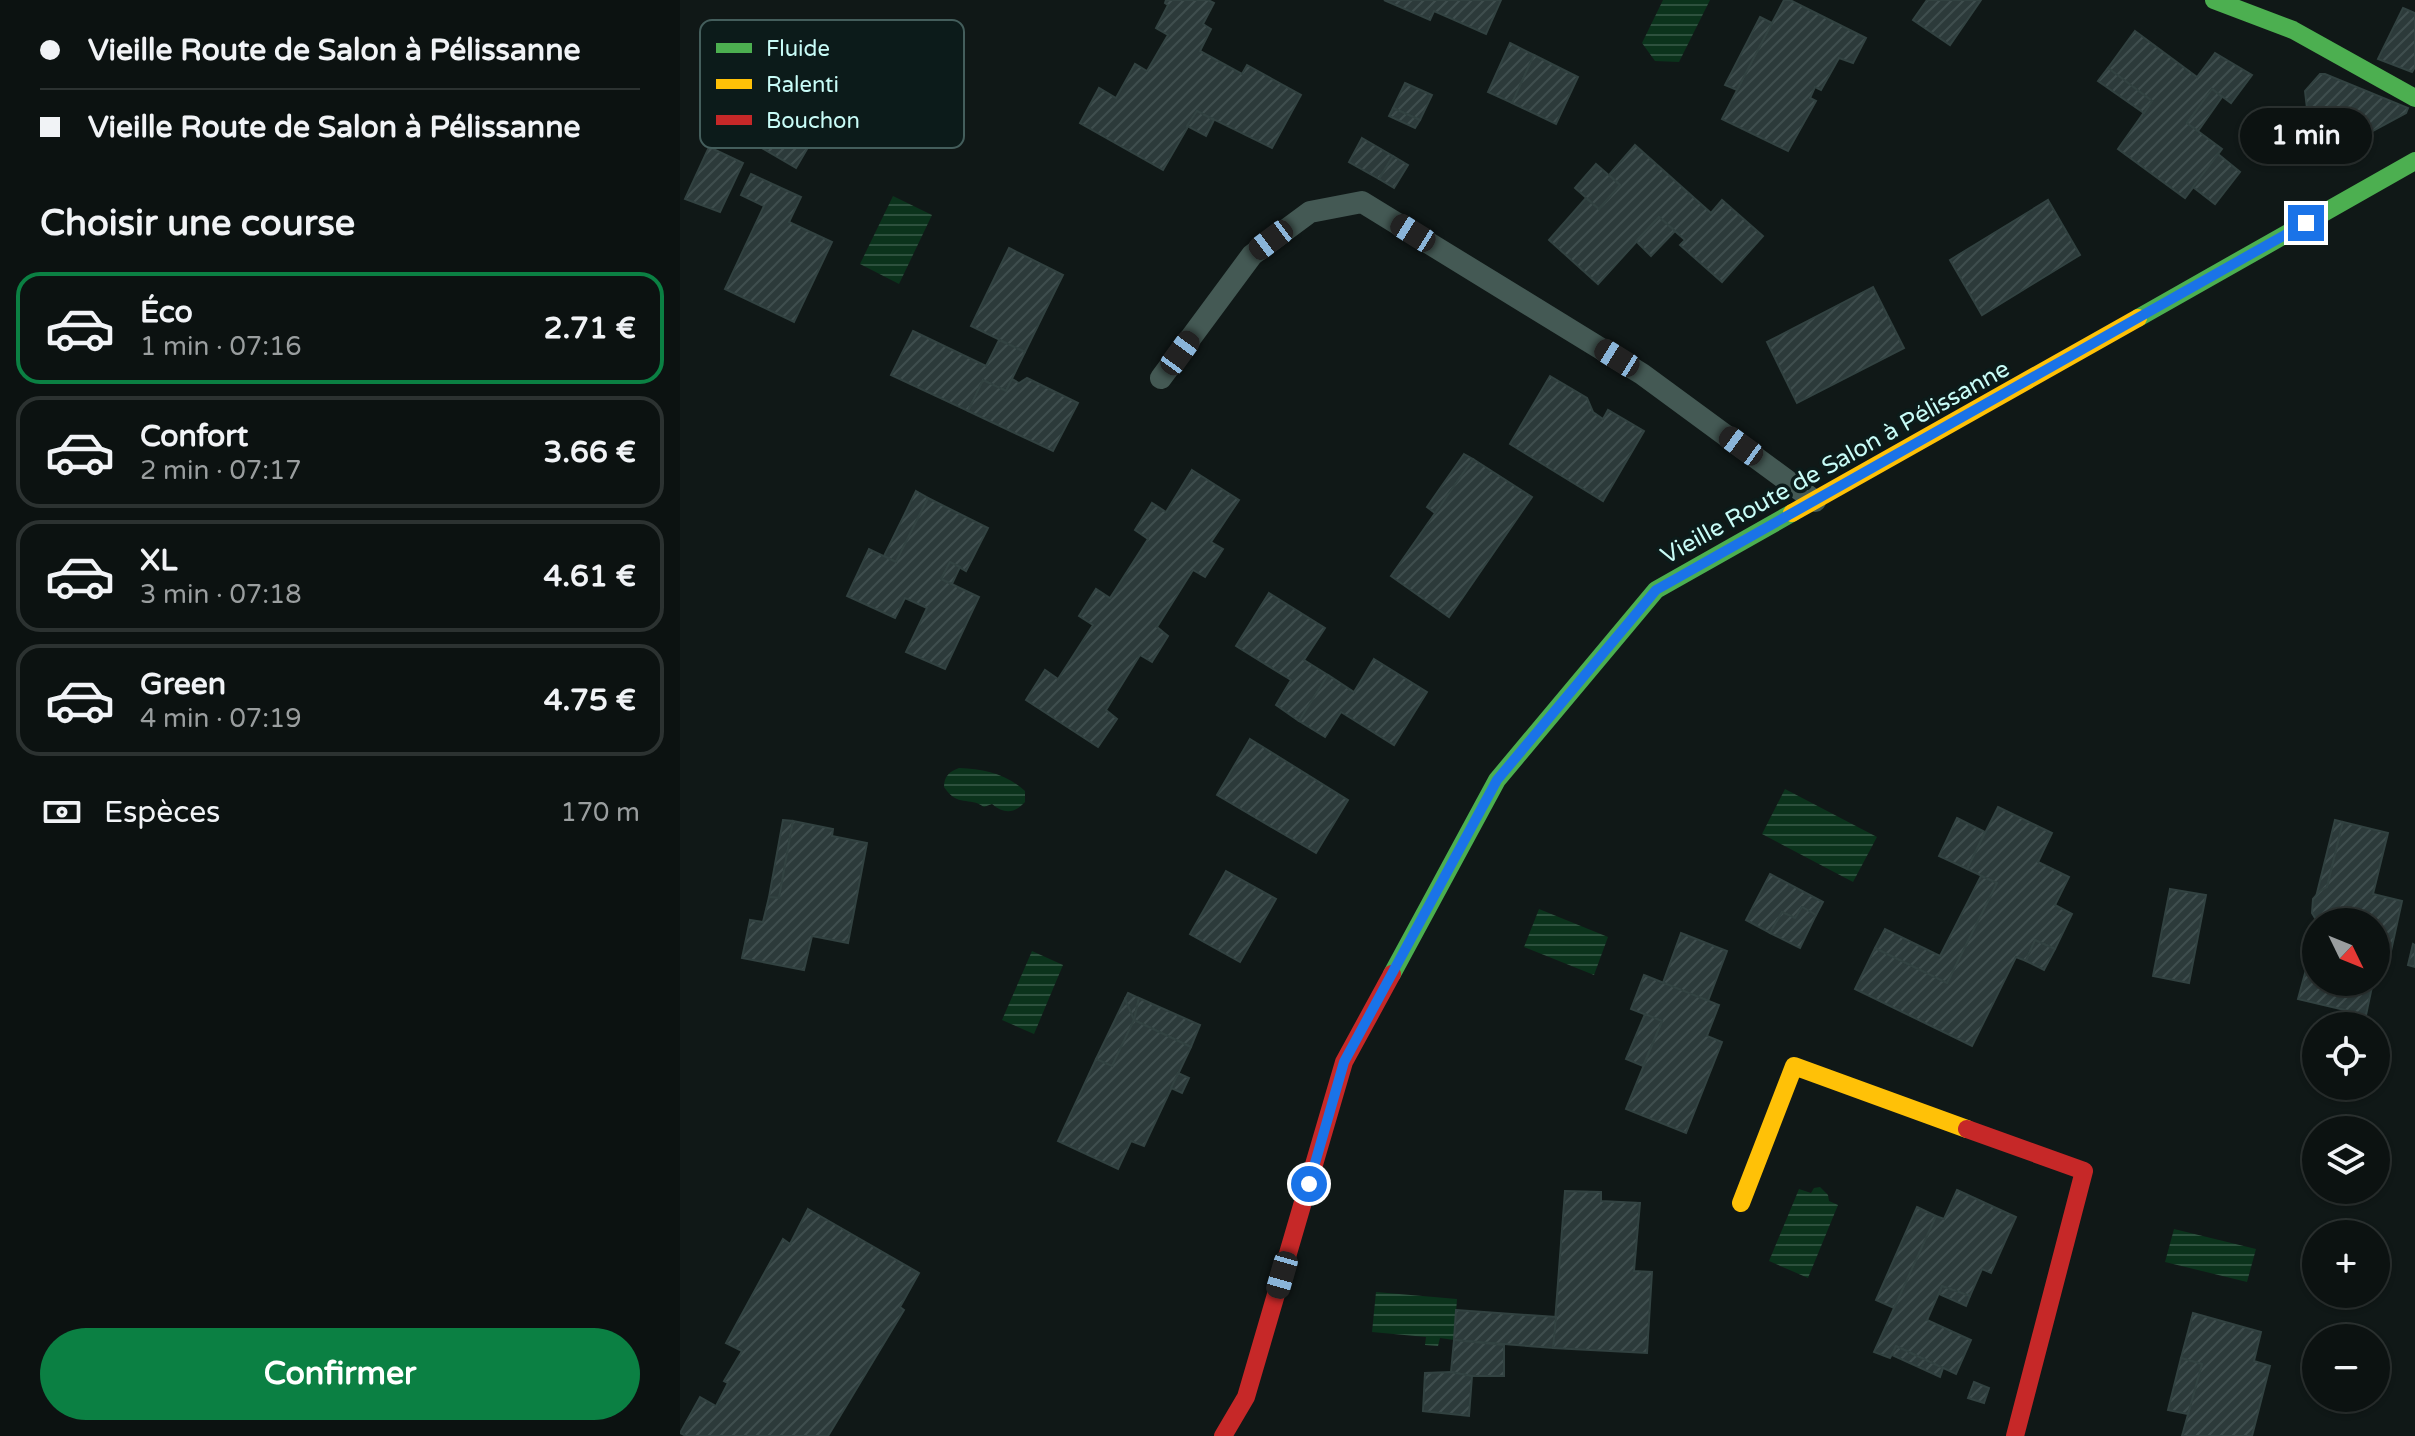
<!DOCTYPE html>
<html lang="fr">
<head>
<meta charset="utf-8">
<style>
	:root { --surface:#0c1211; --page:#151b1a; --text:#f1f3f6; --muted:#9a9e9f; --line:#2c3231; --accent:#0b8043 }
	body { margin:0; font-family:"Varela Round",sans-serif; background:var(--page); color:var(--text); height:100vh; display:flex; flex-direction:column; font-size:30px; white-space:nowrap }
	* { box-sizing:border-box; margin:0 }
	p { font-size:26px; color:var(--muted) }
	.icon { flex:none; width:44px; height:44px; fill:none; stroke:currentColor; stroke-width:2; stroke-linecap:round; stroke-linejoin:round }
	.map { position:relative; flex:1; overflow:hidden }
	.side { display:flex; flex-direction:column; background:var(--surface); width:680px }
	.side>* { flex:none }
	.hud { display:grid; align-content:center; height:176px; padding:0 40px; background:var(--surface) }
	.needle { width:52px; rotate:133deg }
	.fabs { position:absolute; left:1622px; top:908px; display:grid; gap:16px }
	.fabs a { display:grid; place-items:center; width:88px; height:88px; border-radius:50%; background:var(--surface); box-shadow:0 2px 6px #0004,0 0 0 2px var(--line); font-size:40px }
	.end { position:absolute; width:36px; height:36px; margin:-18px; border:10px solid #1a73e8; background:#fff; box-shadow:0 0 0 4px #fff }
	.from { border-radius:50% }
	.bubble { position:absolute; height:56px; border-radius:28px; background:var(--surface); box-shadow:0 2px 6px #0004,0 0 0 2px var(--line); font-size:26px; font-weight:700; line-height:56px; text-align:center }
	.car { position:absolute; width:24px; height:48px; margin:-24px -12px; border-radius:10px; box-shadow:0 0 6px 2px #0007; background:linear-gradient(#222 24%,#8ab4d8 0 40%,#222 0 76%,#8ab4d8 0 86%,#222 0) }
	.hud b { display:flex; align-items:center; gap:28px; height:76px; font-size:30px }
	.hud b+b { border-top:2px solid var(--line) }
	.hud i { width:20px; height:20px; background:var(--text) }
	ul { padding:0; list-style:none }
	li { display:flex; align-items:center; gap:24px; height:112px; margin:0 16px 12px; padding:0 24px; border:4px solid var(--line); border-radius:24px }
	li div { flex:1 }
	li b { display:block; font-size:30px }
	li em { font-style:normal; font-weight:700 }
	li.active { border-color:var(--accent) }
	li>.icon { width:72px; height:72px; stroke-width:1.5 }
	h2 { padding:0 40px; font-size:36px; line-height:96px }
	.pay { display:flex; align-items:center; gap:20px; height:88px; padding:0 40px; font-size:30px }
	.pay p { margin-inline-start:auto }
	.action { display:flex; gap:16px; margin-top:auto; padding:16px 40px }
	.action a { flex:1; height:92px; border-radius:48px; background:var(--accent); color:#fff; font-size:32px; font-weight:700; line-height:92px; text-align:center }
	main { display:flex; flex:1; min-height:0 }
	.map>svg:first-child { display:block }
	.water { fill:url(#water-rules) }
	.building { fill:url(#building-hatch); stroke:#324241; stroke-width:2 }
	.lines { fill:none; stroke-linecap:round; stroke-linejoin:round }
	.lane { stroke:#445954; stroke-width:22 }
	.fast { stroke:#4caf50; stroke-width:18 }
	.slow { stroke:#ffc107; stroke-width:18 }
	.jam { stroke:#c62828; stroke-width:18 }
	.route { stroke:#1a73e8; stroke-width:10 }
	.labels { text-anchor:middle; stroke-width:7; stroke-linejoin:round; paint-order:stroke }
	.street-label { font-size:24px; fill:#c8fcf7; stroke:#0c1b1a }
	.key { fill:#0c1b1a; stroke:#445e5c; stroke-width:2 }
	.key-label { font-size:22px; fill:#c8fcf7 }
</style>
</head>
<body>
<main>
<section class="side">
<div class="hud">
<b><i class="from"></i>Vieille Route de Salon à Pélissanne</b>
<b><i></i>Vieille Route de Salon à Pélissanne</b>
</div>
<h2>Choisir une course</h2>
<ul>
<li class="active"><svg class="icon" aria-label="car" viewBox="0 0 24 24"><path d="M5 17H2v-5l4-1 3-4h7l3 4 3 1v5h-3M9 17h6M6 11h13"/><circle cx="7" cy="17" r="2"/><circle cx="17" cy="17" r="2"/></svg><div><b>Éco</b><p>1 min · 07:16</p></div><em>2.71 €</em></li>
<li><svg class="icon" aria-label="car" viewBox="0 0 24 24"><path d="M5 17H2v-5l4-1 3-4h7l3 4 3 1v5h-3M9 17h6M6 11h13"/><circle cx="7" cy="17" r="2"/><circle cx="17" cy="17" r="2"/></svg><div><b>Confort</b><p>2 min · 07:17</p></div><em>3.66 €</em></li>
<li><svg class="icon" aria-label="car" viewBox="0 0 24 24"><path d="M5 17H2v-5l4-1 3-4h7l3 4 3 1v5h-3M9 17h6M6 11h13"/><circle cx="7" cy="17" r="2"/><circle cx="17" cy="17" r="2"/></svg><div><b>XL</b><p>3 min · 07:18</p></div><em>4.61 €</em></li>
<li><svg class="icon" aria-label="car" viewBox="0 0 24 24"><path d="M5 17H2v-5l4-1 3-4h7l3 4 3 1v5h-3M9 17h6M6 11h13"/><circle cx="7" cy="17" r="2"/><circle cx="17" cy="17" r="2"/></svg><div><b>Green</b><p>4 min · 07:19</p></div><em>4.75 €</em></li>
</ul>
<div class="pay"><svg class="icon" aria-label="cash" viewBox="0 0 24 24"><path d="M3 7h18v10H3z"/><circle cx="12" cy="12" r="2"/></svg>Espèces<p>170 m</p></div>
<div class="action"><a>Confirmer</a></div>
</section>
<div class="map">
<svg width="1735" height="1436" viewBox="0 0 1735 1436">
	<defs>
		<pattern id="water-rules" width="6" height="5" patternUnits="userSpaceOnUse" patternTransform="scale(2)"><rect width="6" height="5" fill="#0b331c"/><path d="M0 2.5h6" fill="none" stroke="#2d513e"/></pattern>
		<pattern id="building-hatch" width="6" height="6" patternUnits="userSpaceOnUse" patternTransform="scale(2)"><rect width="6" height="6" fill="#2c3a3a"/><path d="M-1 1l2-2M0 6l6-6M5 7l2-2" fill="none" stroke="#3f4e4e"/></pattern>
	</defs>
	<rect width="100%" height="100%" fill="#101817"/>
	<g class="water">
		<polygon points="983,0 1030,0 999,62 975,61 962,43"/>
		<polygon points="213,196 252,215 219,284 180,264"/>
		<path d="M279,768C304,769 327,774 345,791V802C334,814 324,814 312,804L304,807C289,796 278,808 264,787C264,776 269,772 279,768Z"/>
		<polygon points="1105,789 1197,837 1173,882 1082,834"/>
		<polygon points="859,909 928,937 914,975 844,947"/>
		<polygon points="352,951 383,965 354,1034 322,1020"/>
		<polygon points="1140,1187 1148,1195 1149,1201 1158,1205 1128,1278 1089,1261 1119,1189 1131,1193 1134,1188"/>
		<polygon points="1494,1229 1576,1249 1567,1282 1485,1262"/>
		<polygon points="696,1292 777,1299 774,1340 760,1338 758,1346 745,1345 746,1337 692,1332"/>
	</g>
	<g class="building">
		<polygon points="486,0 528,0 534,3 523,24 531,29 520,51 562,74 567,65 621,95 592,148 517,111 483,170 400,123 419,88 436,98 455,64 467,71 488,35 476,28 488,5 485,3"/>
		<polygon points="704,0 821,0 806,34 754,11 750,20"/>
		<polygon points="1104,0 1110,0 1186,38 1173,63 1159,58 1141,90 1135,87 1130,98 1136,101 1108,151 1042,119"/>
		<polygon points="1247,0 1301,0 1270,45 1233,20"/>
		<polygon points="1723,8 1735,13 1735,67 1732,72 1698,59"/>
		<polygon points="1080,17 1092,23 1057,90 1045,85"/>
		<polygon points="1455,31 1517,77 1535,53 1572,75 1551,103 1532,89 1507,123 1542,149 1505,198 1438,149 1472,101 1428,68"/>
		<polygon points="830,43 854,55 832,103 808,92"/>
		<polygon points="854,55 898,77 876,124 832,103"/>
		<polygon points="1428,68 1472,101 1464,113 1418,81"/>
		<polygon points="1640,74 1645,74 1728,108 1726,113 1680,138 1628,117 1625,91"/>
		<polygon points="725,83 752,95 740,120 713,108"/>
		<polygon points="1532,89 1542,97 1518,131 1507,123"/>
		<polygon points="105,104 141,125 116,168 80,147"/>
		<polygon points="713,108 740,120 735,128 709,116"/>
		<polygon points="517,111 534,120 526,136 507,126"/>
		<polygon points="682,138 713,156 699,179 669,162"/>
		<polygon points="955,145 1031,213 1042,200 1083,236 1042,282 1000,245 1005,240 979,217 918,284 869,240 906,198 919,209 940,185 929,175"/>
		<polygon points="29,147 63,163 40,212 5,199"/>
		<polygon points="1538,154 1560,172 1535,204 1513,187"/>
		<polygon points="713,156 728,165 714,188 699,179"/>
		<polygon points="916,164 940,185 919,209 895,188"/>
		<polygon points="71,174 121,197 109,222 152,242 114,322 45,289 84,206 61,195"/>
		<polygon points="1368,200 1400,255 1302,315 1270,260"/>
		<polygon points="979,217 995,231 971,256 956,241"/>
		<polygon points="329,248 383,275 345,352 291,326"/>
		<polygon points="1193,287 1224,348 1117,403 1087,342"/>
		<polygon points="233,331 306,366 319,340 345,352 326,391 303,380 288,411 211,375"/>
		<polygon points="870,376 907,398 913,412 923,419 928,410 964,431 923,501 830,444"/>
		<polygon points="347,378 398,403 373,451 288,411 303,380 326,391 332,379 339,383"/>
		<polygon points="784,454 793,459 755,513 747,507"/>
		<polygon points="793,459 852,497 769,617 711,576"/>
		<polygon points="512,470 559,500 531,542 543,549 525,577 513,570 477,627 488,636 472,662 460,655 426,710 437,719 418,747 346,700 365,670 378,679 413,625 399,616 416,589 430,598 468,539 455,530 472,503 486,512"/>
		<polygon points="236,491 248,498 216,562 204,556"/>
		<polygon points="248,498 308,528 286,571 270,562 261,579 299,597 265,669 226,652 247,608 225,598 215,618 167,596 189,549 216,562"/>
		<polygon points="270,562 280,567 272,584 261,579"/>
		<polygon points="589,593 645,628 624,660 648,675 619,721 596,705 611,680 556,646"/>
		<polygon points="694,659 747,692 714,745 661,712 645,737 619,721 648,675 674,692"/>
		<polygon points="570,739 668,800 636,853 537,795"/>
		<polygon points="1318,807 1372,833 1358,862 1389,877 1375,905 1392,914 1375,949 1355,940 1346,961 1336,957 1292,1046 1175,989 1195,948 1267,983 1317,883 1287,869"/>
		<polygon points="1277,818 1305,832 1287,869 1259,856"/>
		<polygon points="103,820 113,821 99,898 89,897"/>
		<polygon points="1655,820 1663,822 1647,887 1637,893"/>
		<polygon points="113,821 153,829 152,836 187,843 168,943 132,936 124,970 62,958 70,920 83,922 89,897 99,898"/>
		<polygon points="1663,822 1708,833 1693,894 1722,901 1709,960 1699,958 1696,970 1696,922 1639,922 1640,920 1635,918 1632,913 1633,899 1640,891 1647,887"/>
		<polygon points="546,871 596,899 560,962 510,934"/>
		<polygon points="1090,874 1143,902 1136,915 1122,907 1115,918 1102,912 1090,933 1066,920"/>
		<polygon points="1301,876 1317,883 1267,983 1195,948 1205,929 1260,956"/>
		<polygon points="1490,889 1526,895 1509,983 1473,976"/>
		<polygon points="1122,907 1136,915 1120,948 1090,933 1102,912 1115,918"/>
		<polygon points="1001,933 1047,951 1028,1001 983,983"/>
		<polygon points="1636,933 1636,982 1693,982 1686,1015 1618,999"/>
		<polygon points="1355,940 1375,949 1364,970 1346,961"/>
		<polygon points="1733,944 1735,945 1735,967 1728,965"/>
		<polygon points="964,975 1039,1005 1027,1036 1042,1042 1006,1133 946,1109 982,1021 951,1009"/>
		<polygon points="448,993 459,998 454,1020 445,999"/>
		<polygon points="459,998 520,1025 511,1047 454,1020"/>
		<polygon points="445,999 454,1020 432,1066 416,1059"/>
		<polygon points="965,1014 982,1021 963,1066 946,1059"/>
		<polygon points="454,1020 511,1047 464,1146 451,1141 438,1169 378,1141 416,1059 432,1066"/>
		<polygon points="498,1073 509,1078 502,1093 491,1088"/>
		<polygon points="1277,1190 1336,1217 1311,1273 1302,1269 1290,1296 1262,1286 1247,1320 1291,1340 1276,1374 1216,1346 1210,1358 1194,1352 1256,1216 1264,1219"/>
		<polygon points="885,1191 921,1192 921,1201 960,1203 954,1271 972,1272 967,1353 873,1348"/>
		<polygon points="1237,1207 1256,1216 1214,1308 1196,1300"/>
		<polygon points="128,1209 239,1273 220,1307 224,1310 148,1436 6,1436 0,1433 20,1397 36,1406 48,1383 44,1381 62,1351 46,1343 103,1239 110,1244"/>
		<polygon points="1262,1286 1290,1296 1286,1306 1259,1294"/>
		<polygon points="776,1310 876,1317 873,1348 774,1340"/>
		<polygon points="1513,1313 1581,1332 1574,1361 1590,1366 1572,1436 1502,1436 1522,1364 1501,1358"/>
		<polygon points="774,1340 824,1345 824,1376 792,1376 771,1372"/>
		<polygon points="1216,1346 1263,1368 1260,1377 1212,1355"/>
		<polygon points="1501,1358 1522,1364 1508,1414 1488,1410"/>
		<polygon points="771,1372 792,1376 789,1416 743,1411 745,1373"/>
		<polygon points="1294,1382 1309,1388 1304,1403 1288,1398"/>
	</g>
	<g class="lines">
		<polyline class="lane" points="481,378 572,255 630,212 682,202 962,374 1135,501"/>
		<g class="fast">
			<polyline points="1534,0 1613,30 1735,98"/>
			<polyline points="1458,318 1735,161"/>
			<polyline points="712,974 817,780 976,590 1112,513"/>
		</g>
		<g class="slow">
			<polyline points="1112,513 1458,318"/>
			<polyline points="1061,1203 1114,1066 1287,1129"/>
		</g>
		<g class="jam">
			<polyline points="1287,1129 1404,1171 1335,1436"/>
			<polyline points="543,1436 566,1397 664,1062 712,974"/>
		</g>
	</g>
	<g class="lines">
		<polyline class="route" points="629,1184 664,1062 817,780 976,590 1626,223"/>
	</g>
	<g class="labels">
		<g class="street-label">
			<text transform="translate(1155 462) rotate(-29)" y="8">Vieille Route de Salon à Pélissanne</text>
		</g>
	</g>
	<rect x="20" y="20" width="264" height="128" rx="12" class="key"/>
	<rect x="36" y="43" width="36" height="10" fill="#4caf50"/>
	<rect x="36" y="79" width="36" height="10" fill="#ffc107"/>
	<rect x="36" y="115" width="36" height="10" fill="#c62828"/>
	<g class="key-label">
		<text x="86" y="56">Fluide</text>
		<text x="86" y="92">Ralenti</text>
		<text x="86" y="128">Bouchon</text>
	</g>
</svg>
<div class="fabs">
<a><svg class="needle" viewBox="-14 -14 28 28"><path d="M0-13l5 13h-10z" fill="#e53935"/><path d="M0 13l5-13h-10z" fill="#9a9e9f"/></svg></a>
<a><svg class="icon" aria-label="locate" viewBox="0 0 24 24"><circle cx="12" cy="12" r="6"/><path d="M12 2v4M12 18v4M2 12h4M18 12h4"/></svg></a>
<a><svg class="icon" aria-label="layers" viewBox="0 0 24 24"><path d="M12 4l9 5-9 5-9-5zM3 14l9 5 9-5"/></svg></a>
<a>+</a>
<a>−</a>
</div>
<i class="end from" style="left:629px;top:1184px"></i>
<i class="end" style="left:1626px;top:223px"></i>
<div class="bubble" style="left:1560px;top:108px;width:132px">1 min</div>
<i class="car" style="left:733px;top:233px;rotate:302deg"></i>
<i class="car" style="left:591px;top:240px;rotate:233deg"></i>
<i class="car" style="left:500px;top:353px;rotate:36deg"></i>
<i class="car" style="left:937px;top:358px;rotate:302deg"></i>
<i class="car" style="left:1061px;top:446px;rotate:306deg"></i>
<i class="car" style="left:602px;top:1275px;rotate:196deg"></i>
</div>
</main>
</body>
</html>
